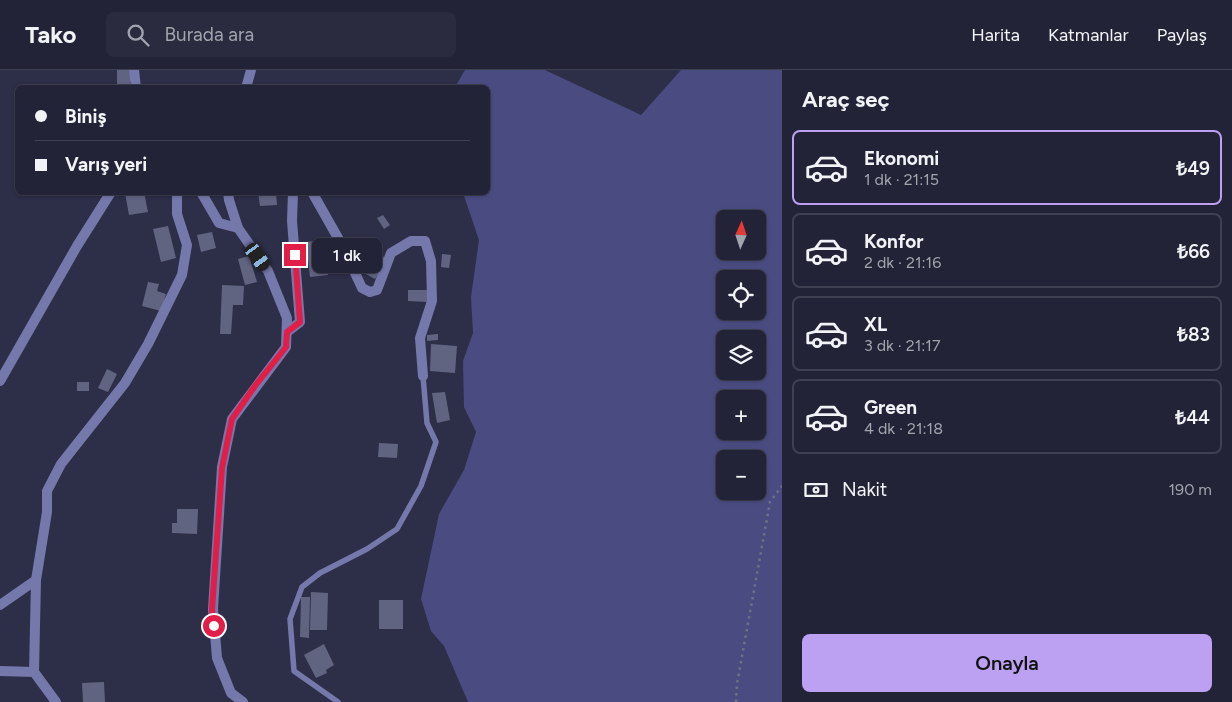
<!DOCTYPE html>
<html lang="tr">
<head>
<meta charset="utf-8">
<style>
	:root { --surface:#222336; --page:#2a2b3e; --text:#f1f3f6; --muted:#a2a4ad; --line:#3f4051; --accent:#bca0f2 }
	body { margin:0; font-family:Figtree,sans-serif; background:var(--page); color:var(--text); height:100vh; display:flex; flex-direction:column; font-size:19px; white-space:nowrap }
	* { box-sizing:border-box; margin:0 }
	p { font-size:16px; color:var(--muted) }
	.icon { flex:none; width:28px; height:28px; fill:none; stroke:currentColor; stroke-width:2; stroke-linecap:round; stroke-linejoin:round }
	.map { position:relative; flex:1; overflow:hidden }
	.side { display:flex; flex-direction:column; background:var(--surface); width:450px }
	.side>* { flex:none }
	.banner { position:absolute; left:15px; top:15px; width:475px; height:110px; border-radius:8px; box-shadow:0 1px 4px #0004,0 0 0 1px var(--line); display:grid; align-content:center; height:110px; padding:0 20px; background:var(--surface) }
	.needle { width:32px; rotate:3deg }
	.controls { position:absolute; left:716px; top:140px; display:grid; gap:10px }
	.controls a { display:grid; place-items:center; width:50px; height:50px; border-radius:8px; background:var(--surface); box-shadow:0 1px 4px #0004,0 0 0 1px var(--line); font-size:25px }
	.end { position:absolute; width:22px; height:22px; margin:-11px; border:6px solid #e11d48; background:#fff; box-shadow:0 0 0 2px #fff }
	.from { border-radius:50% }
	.bubble { position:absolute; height:35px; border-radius:8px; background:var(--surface); box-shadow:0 1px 4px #0004,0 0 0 1px var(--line); font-size:16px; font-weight:600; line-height:35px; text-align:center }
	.car { position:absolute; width:15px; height:30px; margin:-15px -8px; border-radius:6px; box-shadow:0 0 4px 1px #0007; background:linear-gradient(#222 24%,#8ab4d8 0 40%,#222 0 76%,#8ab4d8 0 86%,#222 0) }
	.banner b { display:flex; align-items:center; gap:18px; height:48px; font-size:19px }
	.banner b+b { border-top:1px solid var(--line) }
	.banner i { width:12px; height:12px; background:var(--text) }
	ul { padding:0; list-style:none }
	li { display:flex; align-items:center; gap:15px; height:75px; margin:0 10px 8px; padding:0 10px; border:2px solid var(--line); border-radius:8px }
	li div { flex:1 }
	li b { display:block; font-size:19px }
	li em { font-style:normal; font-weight:600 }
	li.on { border-color:var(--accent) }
	li>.icon { width:45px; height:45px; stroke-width:1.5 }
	h2 { padding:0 20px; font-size:22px; line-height:60px }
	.pay { display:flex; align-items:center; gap:12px; height:55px; padding:0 20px; font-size:19px }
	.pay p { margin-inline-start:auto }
	.primary-button { display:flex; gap:10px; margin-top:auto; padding:10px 20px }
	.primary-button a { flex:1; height:58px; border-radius:8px; background:var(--accent); color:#111; font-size:20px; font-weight:600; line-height:58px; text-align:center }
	header { display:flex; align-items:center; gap:30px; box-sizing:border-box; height:70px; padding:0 25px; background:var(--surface); border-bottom:1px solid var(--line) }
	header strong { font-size:24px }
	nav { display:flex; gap:28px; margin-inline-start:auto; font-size:18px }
	.search { width:350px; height:45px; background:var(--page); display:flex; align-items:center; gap:12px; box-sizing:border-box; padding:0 18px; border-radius:8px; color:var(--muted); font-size:19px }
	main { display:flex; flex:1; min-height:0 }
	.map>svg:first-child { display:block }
	.green { fill:#4a4c81; fill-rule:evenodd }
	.building { fill:#616480 }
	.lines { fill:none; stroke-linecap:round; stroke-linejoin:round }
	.path { stroke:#6e7085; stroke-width:2.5; stroke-dasharray:2.5 4; stroke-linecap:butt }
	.service { stroke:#7578ab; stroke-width:5.5 }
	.minor { stroke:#7578ab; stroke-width:10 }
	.route { stroke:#e11d48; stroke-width:6 }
</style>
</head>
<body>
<header>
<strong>Tako</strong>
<div class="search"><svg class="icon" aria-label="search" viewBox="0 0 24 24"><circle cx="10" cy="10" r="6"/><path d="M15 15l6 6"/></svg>Burada ara</div>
<nav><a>Harita</a><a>Katmanlar</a><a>Paylaş</a></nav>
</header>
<main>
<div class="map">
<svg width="782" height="632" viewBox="0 0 782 632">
	<rect width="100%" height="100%" fill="#2d2f48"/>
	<path class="green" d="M465,0H545L641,45L681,0H782V632H468L444,576L431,561L421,529L439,444L464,400L476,362L464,337L463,291L473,263L471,227L479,170L463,123L488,122V18L455,17ZM725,149H758V181H725ZM725,209H758V241H725ZM725,269H758V301H725ZM725,329H758V361H725ZM725,389H758V421H725Z"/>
	<g class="building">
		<rect x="117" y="0" width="13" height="18"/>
		<polygon points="144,122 148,142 129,145 125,123"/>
		<polygon points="258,122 276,122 277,135 260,136"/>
		<polygon points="383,145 390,155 384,159 377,148"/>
		<polygon points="168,156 176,188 161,192 153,159"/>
		<polygon points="212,162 216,178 201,182 197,165"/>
		<polygon points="324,170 328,205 310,207 306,172"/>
		<polygon points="378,183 387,189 375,209 366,204"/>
		<polygon points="442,184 451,185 449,198 441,197"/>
		<polygon points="249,186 257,212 245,215 238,189"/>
		<polygon points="148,212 159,214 157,221 166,224 161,241 142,236"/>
		<polygon points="222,215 244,216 243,235 233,235 231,264 220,264"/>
		<polygon points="408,220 427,220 427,232 408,231"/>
		<polygon points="438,264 438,270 427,271 427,265"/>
		<polygon points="431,274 457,276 455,303 430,301"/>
		<polygon points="107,299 117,304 108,322 98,318"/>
		<rect x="77" y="312" width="12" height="9"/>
		<polygon points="445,322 450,350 437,353 432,323"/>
		<polygon points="379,373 398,374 397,388 378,387"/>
		<polygon points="177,439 198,439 197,464 172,463 172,453 177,453"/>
		<polygon points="311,522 328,523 327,560 310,560"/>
		<polygon points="301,527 310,527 309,568 300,567"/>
		<rect x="379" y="530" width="24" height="29"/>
		<polygon points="324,574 334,595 326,600 327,603 316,608 304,585"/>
		<polygon points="104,612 105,632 83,632 82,613"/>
	</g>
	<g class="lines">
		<polyline class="path" points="736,632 737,614 770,432 782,416"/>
		<polyline class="service" points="338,632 294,601 290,549 302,517 320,503 367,479 397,459 421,416 436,372 427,353 423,306"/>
		<g class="minor">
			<polyline points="134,0 136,18"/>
			<polyline points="246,18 251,0"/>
			<polyline points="201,122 219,153 238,158 268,201 287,248 286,277 232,349 222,397 213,539 217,588 231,623 243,632"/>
			<polyline points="228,122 229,130 238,158"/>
			<polyline points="312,122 342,175 362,218 370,222 377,220 391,183 411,171 425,171 431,191 432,231 420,268 423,306"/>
			<polyline points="287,262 300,252 292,151 293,122"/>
			<polyline points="0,311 77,176 111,122"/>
			<polyline points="0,535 36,510"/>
			<polyline points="0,601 34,602 56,632"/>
			<polyline points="34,602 36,510 47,442 47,421 61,394 125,313 148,274 182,205 187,175 177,144 177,122"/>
		</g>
	</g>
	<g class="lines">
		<polyline class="route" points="214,556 212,540 222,398 232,349 255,316 286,277 287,262 300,252 295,185"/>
	</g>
</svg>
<div class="controls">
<a><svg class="needle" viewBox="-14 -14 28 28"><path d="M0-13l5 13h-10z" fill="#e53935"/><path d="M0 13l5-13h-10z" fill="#a2a4ad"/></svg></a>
<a><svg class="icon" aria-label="locate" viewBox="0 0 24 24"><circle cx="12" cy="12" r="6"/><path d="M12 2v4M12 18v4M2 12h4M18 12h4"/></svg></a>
<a><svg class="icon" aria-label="layers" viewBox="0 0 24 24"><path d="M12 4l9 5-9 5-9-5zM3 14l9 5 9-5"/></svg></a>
<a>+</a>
<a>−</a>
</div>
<i class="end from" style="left:214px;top:556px"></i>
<i class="end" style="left:295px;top:185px"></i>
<div class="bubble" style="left:312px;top:168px;width:70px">1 dk</div>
<i class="car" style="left:258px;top:187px;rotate:144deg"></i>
<div class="banner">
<b><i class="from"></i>Biniş</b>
<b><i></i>Varış yeri</b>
</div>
</div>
<section class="side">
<h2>Araç seç</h2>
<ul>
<li class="on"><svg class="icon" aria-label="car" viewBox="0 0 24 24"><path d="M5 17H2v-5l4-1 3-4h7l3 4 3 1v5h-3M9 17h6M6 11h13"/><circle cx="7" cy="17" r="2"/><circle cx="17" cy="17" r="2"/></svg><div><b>Ekonomi</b><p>1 dk · 21:15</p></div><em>₺49</em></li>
<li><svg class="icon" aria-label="car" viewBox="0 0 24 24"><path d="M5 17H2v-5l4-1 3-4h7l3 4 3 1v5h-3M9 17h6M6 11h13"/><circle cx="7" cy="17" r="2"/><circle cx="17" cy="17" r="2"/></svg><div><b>Konfor</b><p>2 dk · 21:16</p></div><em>₺66</em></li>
<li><svg class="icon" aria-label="car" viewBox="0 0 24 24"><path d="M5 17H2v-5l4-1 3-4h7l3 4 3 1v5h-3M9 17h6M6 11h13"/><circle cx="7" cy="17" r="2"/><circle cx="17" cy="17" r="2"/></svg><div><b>XL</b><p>3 dk · 21:17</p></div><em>₺83</em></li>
<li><svg class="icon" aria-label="car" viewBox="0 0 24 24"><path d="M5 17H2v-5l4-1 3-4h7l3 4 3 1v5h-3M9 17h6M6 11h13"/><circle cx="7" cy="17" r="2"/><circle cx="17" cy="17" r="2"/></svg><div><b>Green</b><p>4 dk · 21:18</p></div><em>₺44</em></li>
</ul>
<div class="pay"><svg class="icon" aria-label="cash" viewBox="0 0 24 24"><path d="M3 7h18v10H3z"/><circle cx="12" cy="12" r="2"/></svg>Nakit<p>190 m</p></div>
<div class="primary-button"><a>Onayla</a></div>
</section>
</main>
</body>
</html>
